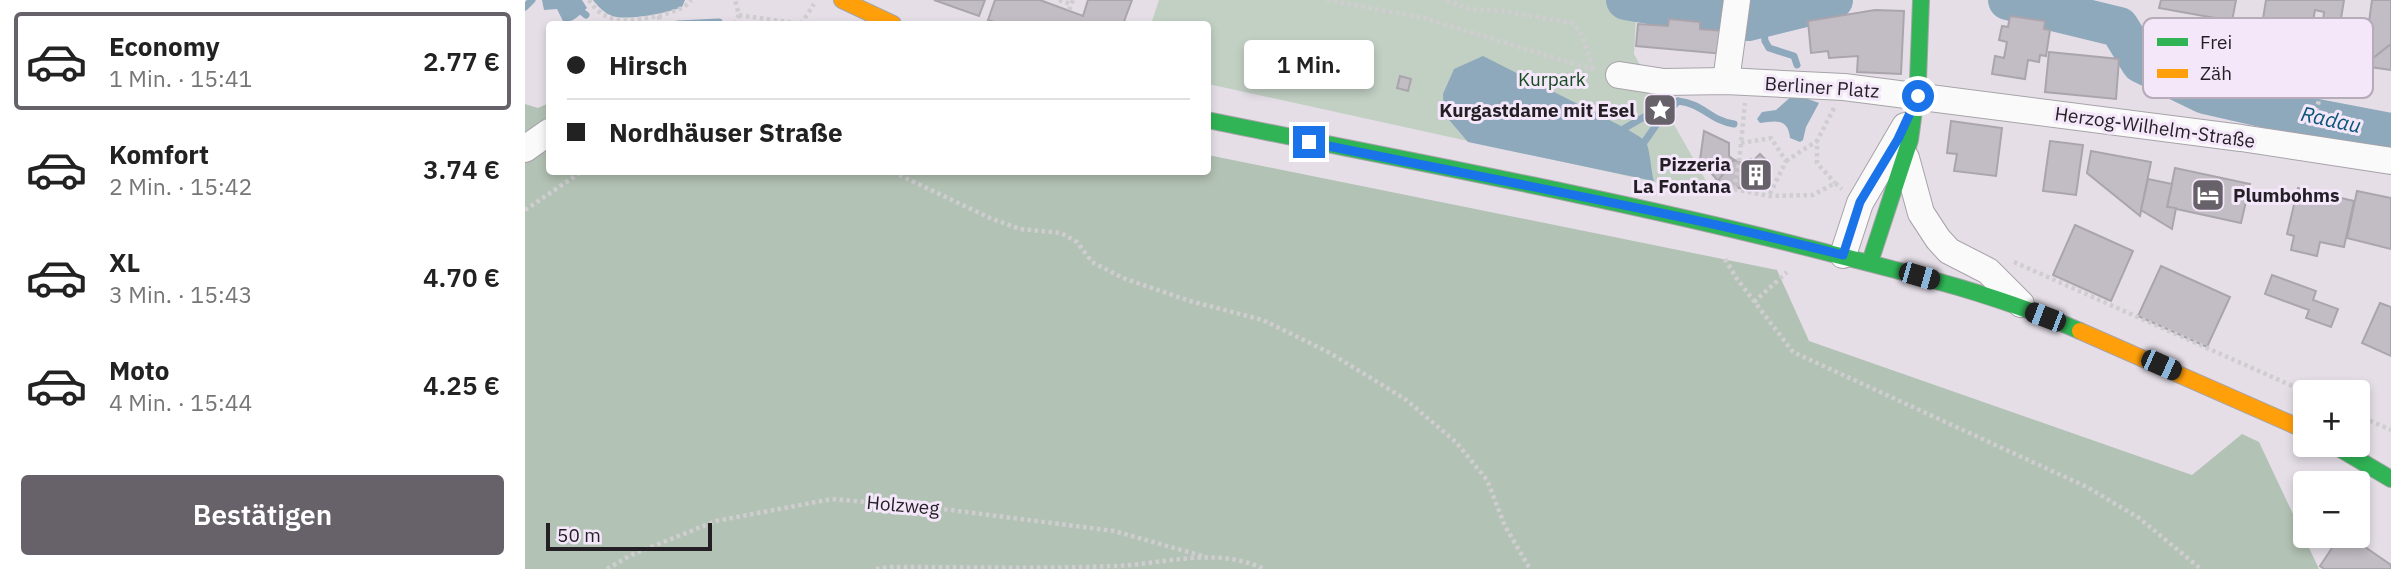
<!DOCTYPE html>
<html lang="de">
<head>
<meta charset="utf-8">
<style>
	:root { --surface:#fff; --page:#f6f6f6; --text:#222; --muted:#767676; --line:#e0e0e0; --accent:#676269 }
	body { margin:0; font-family:"IBM Plex Sans",sans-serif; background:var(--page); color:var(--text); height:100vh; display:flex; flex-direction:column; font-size:26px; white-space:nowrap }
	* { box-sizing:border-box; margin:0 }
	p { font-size:23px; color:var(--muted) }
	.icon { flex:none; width:38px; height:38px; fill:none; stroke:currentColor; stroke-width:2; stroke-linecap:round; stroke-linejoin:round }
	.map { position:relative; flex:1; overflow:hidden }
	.details { display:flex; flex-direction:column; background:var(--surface); width:525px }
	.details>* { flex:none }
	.top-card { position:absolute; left:21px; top:21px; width:665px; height:154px; border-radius:7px; box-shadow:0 4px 10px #0003; display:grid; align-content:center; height:154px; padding:0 21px; background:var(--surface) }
	.controls { position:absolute; left:1768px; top:380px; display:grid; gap:14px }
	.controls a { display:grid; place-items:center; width:77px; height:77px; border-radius:7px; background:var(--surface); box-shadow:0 4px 10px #0003; font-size:35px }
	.scale { position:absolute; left:21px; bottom:18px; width:166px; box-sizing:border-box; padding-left:7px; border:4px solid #231f25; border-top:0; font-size:19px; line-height:24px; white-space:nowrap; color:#231f25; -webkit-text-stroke:5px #f3e7f9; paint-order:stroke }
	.end { position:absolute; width:32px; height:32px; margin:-16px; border:9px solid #1a73e8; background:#fff; box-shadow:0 0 0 4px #fff }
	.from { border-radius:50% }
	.bubble { position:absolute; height:49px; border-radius:7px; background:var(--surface); box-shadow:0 4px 10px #0003; font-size:23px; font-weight:600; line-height:49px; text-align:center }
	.car { position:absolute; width:21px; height:42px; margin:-21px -10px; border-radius:9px; box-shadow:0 0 5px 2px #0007; background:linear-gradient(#222 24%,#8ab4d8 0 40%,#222 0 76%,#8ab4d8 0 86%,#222 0) }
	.top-card b { display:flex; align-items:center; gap:24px; height:66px; font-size:26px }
	.top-card b+b { border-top:2px solid var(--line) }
	.top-card i { width:18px; height:18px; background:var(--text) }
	ul { padding:12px 0 0; list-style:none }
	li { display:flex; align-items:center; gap:21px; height:98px; margin:0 14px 10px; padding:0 7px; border:4px solid transparent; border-radius:7px }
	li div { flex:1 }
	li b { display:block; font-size:26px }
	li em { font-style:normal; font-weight:600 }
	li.on { border-color:var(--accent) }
	li>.icon { width:63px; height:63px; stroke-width:1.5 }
	.primary-button { display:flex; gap:14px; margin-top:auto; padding:14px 21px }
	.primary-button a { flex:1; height:80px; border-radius:7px; background:var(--accent); color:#fff; font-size:28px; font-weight:600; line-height:80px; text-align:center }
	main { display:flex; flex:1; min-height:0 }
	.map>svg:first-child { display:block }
	.green { fill:#c2d0c4 }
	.forest { fill:#b2c2b4 }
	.water { fill:#8ea8bc }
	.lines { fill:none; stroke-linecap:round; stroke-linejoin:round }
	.stream { stroke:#8ea8bc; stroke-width:7 }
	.river { stroke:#8ea8bc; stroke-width:40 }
	.building { fill:#c2bdc4; stroke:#aaa5ac; stroke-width:2 }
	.street-casing { stroke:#a7a3a9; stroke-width:28 }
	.fast-casing { stroke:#a7a3a9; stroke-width:18 }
	.slow-casing { stroke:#a7a3a9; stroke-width:18 }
	.path { stroke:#cfcdd0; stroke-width:4.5; stroke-dasharray:3.5 3.5; stroke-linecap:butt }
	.street { stroke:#fbfafb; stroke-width:26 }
	.fast { stroke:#30b455; stroke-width:16 }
	.slow { stroke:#ff9f0a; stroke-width:16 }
	.route { stroke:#1a73e8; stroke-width:9 }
	.labels { text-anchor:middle; stroke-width:6; stroke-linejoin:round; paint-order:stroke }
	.park-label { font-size:19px; fill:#164a20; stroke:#f3e7f9 }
	.street-label { font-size:19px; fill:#231f25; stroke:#f3e7f9 }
	.poi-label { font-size:19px; font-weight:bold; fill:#231f25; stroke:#f3e7f9; text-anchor:end }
	.water-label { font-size:21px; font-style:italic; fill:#0b5579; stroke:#f3e7f9 }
	.key { fill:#f3e7f9; stroke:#b5abb9; stroke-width:2 }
	.key-label { font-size:19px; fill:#231f25 }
</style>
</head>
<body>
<main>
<section class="details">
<ul>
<li class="on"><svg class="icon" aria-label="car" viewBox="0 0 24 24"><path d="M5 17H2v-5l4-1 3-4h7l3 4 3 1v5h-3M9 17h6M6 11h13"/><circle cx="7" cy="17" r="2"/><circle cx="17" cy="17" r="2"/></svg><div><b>Economy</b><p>1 Min. · 15:41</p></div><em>2.77 €</em></li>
<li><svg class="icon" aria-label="car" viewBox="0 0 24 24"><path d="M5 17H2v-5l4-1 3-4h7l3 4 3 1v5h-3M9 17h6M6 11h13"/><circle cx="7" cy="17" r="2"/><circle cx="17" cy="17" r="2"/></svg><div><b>Komfort</b><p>2 Min. · 15:42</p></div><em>3.74 €</em></li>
<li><svg class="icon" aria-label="car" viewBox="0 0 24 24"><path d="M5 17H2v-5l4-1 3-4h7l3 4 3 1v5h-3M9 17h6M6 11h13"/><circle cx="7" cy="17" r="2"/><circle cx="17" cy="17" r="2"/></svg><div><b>XL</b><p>3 Min. · 15:43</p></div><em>4.70 €</em></li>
<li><svg class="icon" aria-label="car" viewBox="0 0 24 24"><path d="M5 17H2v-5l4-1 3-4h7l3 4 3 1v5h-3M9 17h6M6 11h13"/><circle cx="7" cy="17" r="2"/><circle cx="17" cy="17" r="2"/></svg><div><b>Moto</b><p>4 Min. · 15:44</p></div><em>4.25 €</em></li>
</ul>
<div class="primary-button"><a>Bestätigen</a></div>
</section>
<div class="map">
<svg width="1866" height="569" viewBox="0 0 1866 569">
	<rect width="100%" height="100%" fill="#e5dee7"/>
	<polygon class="green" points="634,0 1112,0 1109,54 1189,195 683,84 682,24 626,24"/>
	<polygon class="forest" points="24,103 24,172 682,172 683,155 1252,270 1284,341 1667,475 1717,434 1734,442 1794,569 0,569 0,104 13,108"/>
	<g class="water">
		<path d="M17,0H57L62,8C55,14 48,24 38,21L32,9L19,10Z"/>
		<path d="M68,0H160L157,7C143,13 98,22 85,15C78,12 72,5 68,0Z"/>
		<path d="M958,56L1100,128C1106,132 1115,136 1120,141C1125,146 1126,172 1129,181L943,142L919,114L918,94L929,69Z"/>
		<path d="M1269,94L1294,103L1281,127L1278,140L1275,142L1265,138C1263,118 1251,121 1235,123L1232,119L1237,112L1251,110Z"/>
	</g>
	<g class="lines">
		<g class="stream">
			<polyline points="0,7 7,0"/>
			<polyline points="57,12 61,15"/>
			<polyline points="1237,18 1240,41 1244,48 1269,56 1272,65"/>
			<polyline points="153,24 194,22"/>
			<polyline points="1100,128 1145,102 1153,101"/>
			<path d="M1120,141L1134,121L1153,101C1179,104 1184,120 1209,124"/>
		</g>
		<g class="river">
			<polyline points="1101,0 1223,21 1308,0"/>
			<polyline points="1483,0 1594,27 1616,63 1680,94 1781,117 1866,133"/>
		</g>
	</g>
	<g class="building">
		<polygon points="409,0 460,0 454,16"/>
		<polygon points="470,0 515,0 558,16 563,0 607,0 598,24 476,24 463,20"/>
		<polygon points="1636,0 1711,0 1707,21 1634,8"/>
		<polygon points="1741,0 1819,0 1815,25 1798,22 1799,12 1790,10 1784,44 1752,38 1755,22 1738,19"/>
		<polygon points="1847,0 1866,0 1866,44 1838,66"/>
		<polygon points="1350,10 1379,11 1376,74 1332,72 1333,56 1304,58 1303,51 1286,53 1283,21"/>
		<polygon points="1485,16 1520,21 1519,29 1525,30 1521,56 1515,55 1514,62 1503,60 1500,79 1467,74 1470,56 1479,58 1482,42 1474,40 1477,26 1483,27"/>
		<polygon points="1144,19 1175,22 1175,29 1200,31 1199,54 1111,46 1113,24 1143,26"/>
		<polygon points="1866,44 1866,70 1838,66"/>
		<polygon points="1524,52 1594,59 1591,99 1520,92"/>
		<polygon points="875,76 886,79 883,91 872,88"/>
		<polygon points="1426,121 1477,128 1471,176 1429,171 1432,154 1422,153"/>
		<polygon points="1179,131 1204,143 1204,156 1209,160 1193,181 1175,160"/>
		<polygon points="1525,141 1558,145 1551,195 1518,191"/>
		<polygon points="1566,151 1626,162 1615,216 1562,173"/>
		<polygon points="1235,154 1246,165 1239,171 1245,178 1223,190 1219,163 1226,159 1228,161"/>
		<polygon points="1209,160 1219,163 1223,190 1196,184 1193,181"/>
		<polygon points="1650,168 1725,184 1716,223 1642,207"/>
		<polygon points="1623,179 1647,184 1642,207 1651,208 1647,229 1616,210"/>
		<polygon points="1773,188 1829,201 1819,247 1795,242 1792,256 1766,250 1769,236 1762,234"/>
		<polygon points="1832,191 1866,198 1866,249 1822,238"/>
		<polygon points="1550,225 1608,251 1586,301 1528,275"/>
		<polygon points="1636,266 1705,297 1682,347 1613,316"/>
		<polygon points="1747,275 1791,291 1788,300 1813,309 1806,327 1781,318 1784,310 1740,294"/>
		<polygon points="1855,303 1866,307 1866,356 1837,343"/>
		<polygon points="1815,536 1824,536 1866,565 1866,569 1799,569 1795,566"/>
	</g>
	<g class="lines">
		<defs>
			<g id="street">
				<polyline points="1094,75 1139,82 1201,81 1319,87 1716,138 1866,161"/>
				<polyline points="1201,81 1212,0"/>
				<polyline points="0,149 24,132"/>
				<polyline points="1381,158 1396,213 1413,239 1424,251 1463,271 1496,304"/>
				<polyline points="1318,255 1335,203 1380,126"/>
			</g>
			<g id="fast">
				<path d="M682,120C879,160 1077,196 1272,245C1367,269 1465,291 1555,331"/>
				<polyline points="1345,262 1385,140 1393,81 1396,0"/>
				<polyline points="1807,444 1866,479"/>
			</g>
			<g id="slow">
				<polyline points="317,0 368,24"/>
				<polyline points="1555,331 1780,430"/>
			</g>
		</defs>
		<use href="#street" class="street-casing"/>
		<use href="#fast" class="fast-casing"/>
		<use href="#slow" class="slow-casing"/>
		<g class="path">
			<path d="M64,0C69,8 76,15 86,18C101,24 158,15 166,0"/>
			<polyline points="534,0 546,4"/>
			<polyline points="802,0 899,18 1073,71"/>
			<path d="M922,0L944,9L977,11L1047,23C1059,32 1063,55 1068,69"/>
			<polyline points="544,10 548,0"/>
			<polyline points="214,15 276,24"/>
			<polyline points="134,16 135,24"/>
			<polyline points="209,24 214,15 210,0"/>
			<polyline points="276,24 289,4"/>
			<polyline points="1669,30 1672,43 1702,89"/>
			<polyline points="1309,108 1292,141 1292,163 1310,183"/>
			<polyline points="1788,125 1800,75"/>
			<polyline points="1216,143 1246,138 1261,161 1244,196"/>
			<polyline points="1261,161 1292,141"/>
			<polyline points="368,172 465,218 495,229 536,233 552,242 567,262 598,278 665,301 738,320 805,353 880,399 931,442 962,480 980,526 1005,569"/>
			<polyline points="1168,181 1244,196 1288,195 1310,183 1317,189"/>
			<polyline points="1209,189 1214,162 1220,103"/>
			<polyline points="0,210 56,172"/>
			<polyline points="1200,259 1212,279 1268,352 1562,487 1614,518 1676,569"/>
			<polyline points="1489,262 1781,392"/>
			<polyline points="1229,302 1262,272"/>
			<polyline points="1832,415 1866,430"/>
			<polyline points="82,569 106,555 191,521 307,499 410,508 589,531 681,557"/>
			<path d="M351,569L365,567C440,567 516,569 591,566C640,564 691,546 739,569"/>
		</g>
		<use href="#street" class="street"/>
		<use href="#fast" class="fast"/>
		<use href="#slow" class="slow"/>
	</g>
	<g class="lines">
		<path class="route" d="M784,142C962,179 1142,210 1318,255L1335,202L1373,139L1393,96"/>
	</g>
	<defs>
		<symbol id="sight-square" viewBox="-11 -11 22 22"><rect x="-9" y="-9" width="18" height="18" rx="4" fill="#676269" stroke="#f3e7f9"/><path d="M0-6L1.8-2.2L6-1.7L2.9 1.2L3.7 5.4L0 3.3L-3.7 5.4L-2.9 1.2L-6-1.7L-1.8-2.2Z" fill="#fff"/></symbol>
		<symbol id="building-square" viewBox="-11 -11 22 22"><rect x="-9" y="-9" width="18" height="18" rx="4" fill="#676269" stroke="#f3e7f9"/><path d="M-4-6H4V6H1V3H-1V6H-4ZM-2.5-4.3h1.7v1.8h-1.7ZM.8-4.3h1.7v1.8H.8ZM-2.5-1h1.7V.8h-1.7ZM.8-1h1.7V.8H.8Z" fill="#fff"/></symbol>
		<symbol id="hotel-square" viewBox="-11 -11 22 22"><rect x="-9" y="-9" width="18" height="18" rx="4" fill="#676269" stroke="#f3e7f9"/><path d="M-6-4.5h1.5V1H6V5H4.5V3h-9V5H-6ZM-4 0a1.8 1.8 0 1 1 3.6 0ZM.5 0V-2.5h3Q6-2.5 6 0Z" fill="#fff"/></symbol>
	</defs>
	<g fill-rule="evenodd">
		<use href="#sight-square" x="1116" y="91" width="38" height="38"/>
		<use href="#building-square" x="1212" y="156" width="38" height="38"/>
		<use href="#hotel-square" x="1664" y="176" width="38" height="38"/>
	</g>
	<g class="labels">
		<g class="park-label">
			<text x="1027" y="86">Kurpark</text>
		</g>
		<g class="street-label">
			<text transform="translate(1297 87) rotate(4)" y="7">Berliner Platz</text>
			<text transform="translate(1630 127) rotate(8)" y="7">Herzog-Wilhelm-Straße</text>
			<text transform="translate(378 505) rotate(5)" y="7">Holzweg</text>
		</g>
		<g class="poi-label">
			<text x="1110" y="117">Kurgastdame mit Esel</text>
			<text x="1206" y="171">Pizzeria<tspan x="1206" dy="22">La Fontana</tspan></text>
			<text x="1708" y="202" text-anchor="start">Plumbohms</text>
		</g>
		<g class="water-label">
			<text transform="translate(1806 120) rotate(12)" y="7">Radau</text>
		</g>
	</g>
	<rect x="1618" y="18" width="230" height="80" rx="10" class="key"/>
	<rect x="1632" y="38" width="31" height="8" fill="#30b455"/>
	<rect x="1632" y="69" width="31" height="9" fill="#ff9f0a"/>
	<g class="key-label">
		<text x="1675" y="49">Frei</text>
		<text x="1675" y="80">Zäh</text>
	</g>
</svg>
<div class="controls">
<a>+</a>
<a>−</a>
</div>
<div class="scale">50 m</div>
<i class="end from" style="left:1393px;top:96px"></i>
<i class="end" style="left:784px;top:142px"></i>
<div class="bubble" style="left:719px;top:40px;width:130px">1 Min.</div>
<i class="car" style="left:1394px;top:276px;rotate:106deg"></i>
<i class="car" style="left:1520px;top:317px;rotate:291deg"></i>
<i class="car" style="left:1636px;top:365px;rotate:114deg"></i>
<div class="top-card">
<b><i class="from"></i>Hirsch</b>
<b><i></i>Nordhäuser Straße</b>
</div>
</div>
</main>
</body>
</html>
